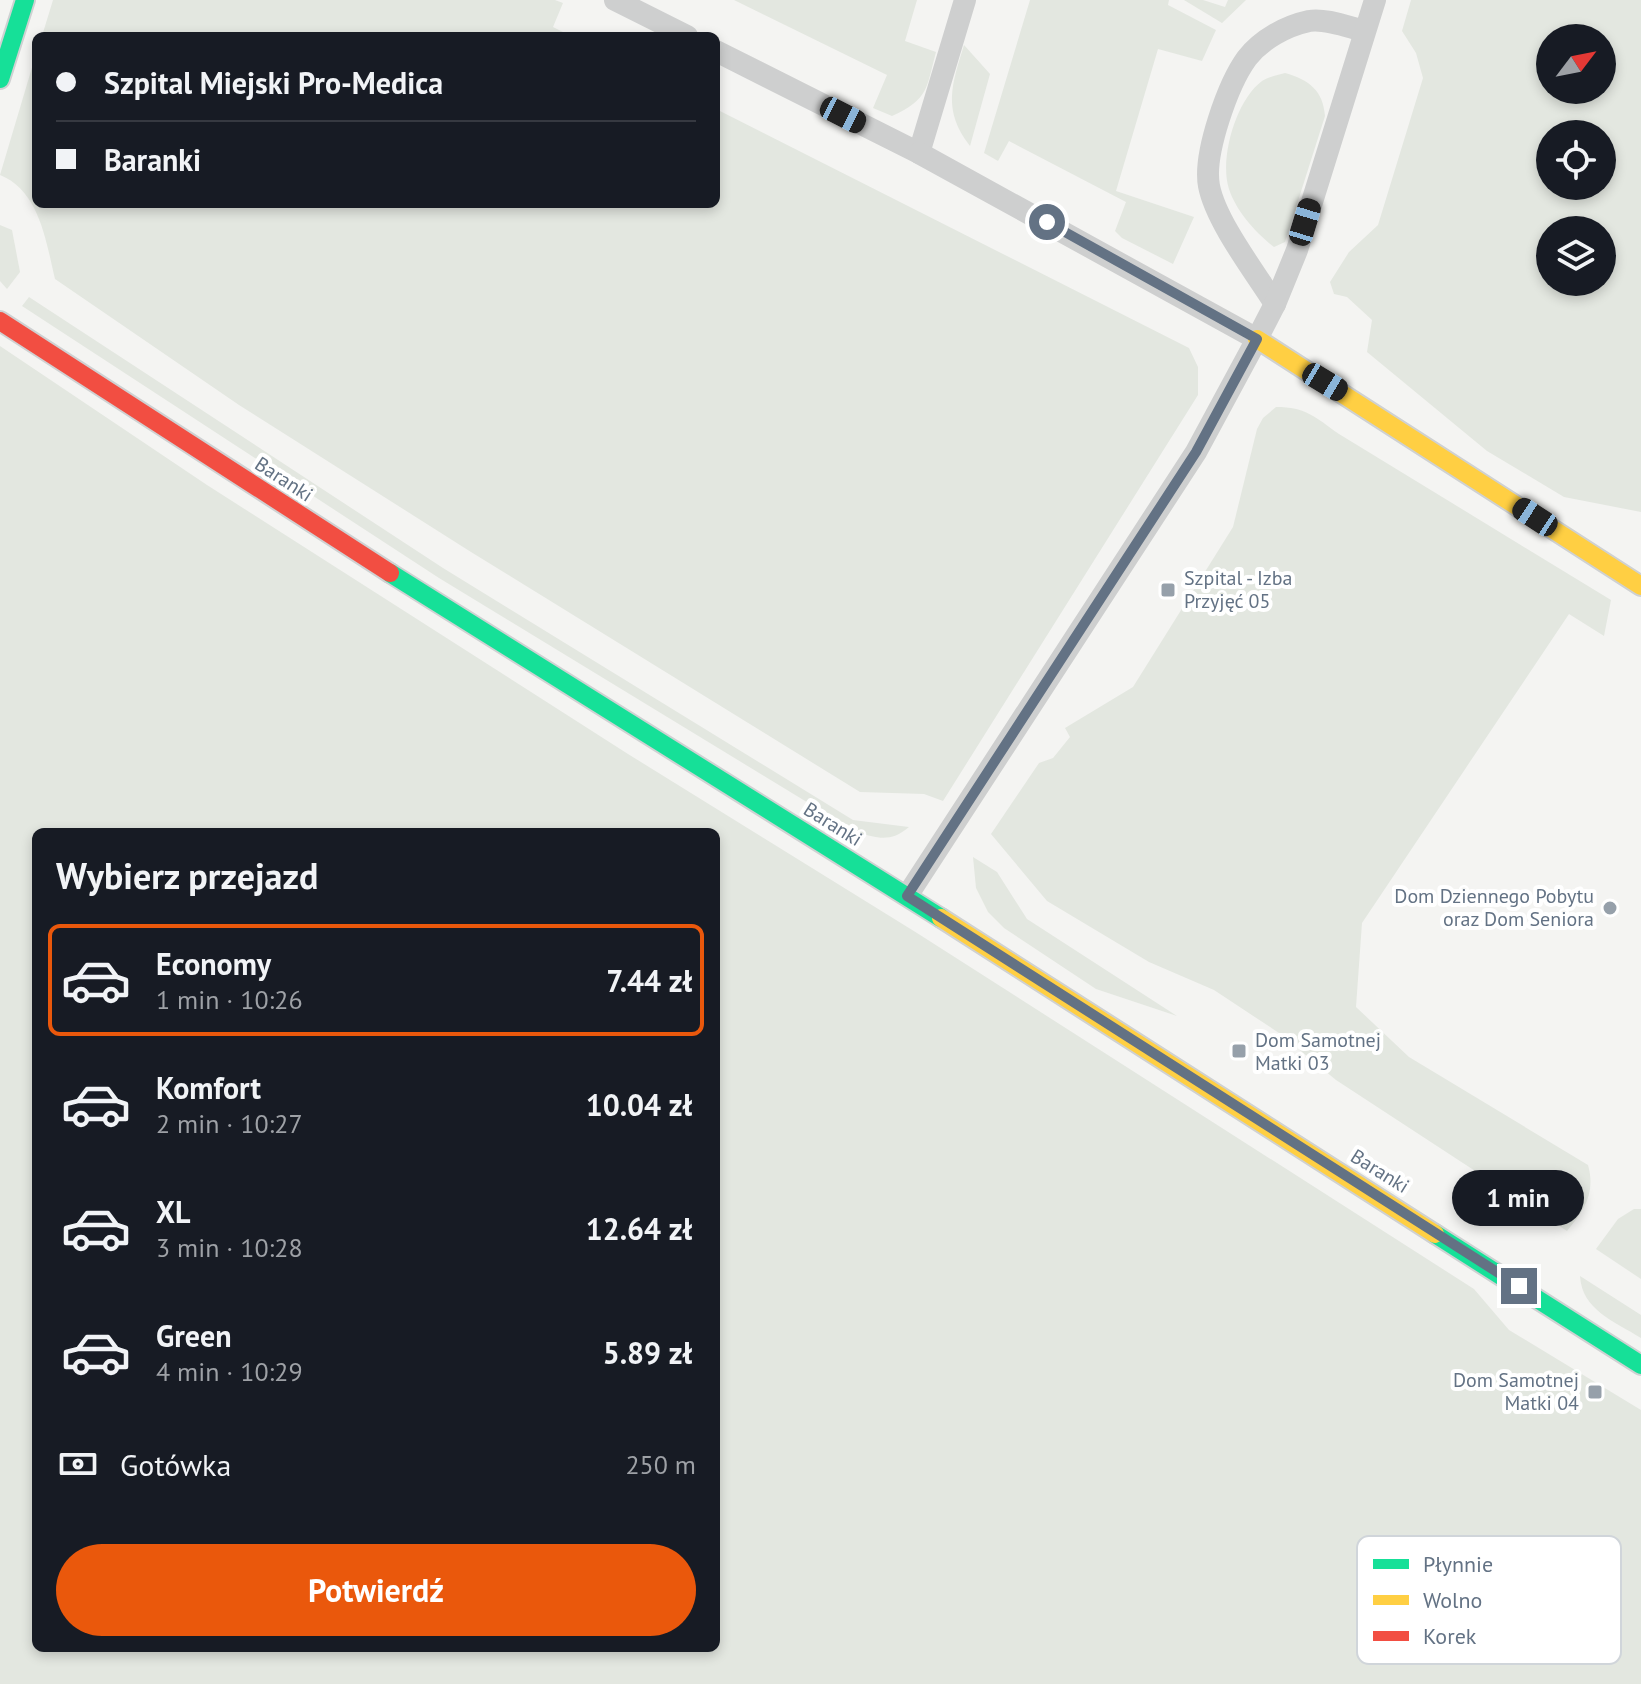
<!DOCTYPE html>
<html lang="pl">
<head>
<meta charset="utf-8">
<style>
	:root { --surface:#171b24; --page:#20242c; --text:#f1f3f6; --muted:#9ea1a6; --line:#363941; --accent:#ea580c }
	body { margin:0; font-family:"PT Sans",sans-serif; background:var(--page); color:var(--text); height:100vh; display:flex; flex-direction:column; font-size:30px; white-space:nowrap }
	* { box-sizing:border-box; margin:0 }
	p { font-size:26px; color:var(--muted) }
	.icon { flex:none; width:44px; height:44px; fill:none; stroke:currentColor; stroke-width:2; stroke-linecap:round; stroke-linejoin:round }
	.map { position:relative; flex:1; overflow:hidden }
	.sheet { position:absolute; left:32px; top:828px; width:688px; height:824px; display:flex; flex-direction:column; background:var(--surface); border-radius:12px; box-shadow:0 4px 12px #0003 }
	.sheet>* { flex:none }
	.banner { position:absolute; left:32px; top:32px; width:688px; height:176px; border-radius:12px; box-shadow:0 4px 12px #0003; display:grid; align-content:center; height:176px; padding:0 24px; background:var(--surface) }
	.needle { width:52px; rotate:58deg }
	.fabs { position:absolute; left:1536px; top:24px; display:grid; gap:16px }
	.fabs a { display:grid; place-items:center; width:80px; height:80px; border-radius:50%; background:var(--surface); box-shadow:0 4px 12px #0003; font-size:40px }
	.end { position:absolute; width:36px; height:36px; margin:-18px; border:10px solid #637284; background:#fff; box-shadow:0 0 0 4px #fff }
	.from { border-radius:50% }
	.bubble { position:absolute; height:56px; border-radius:28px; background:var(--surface); box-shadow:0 4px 12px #0003; font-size:26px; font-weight:700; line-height:56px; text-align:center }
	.car { position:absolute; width:24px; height:48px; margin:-24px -12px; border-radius:10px; box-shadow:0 0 6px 2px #0007; background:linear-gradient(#222 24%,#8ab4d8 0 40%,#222 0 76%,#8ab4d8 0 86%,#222 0) }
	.banner b { display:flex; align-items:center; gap:28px; height:76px; font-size:30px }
	.banner b+b { border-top:2px solid var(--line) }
	.banner i { width:20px; height:20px; background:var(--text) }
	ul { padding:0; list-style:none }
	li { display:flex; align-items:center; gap:24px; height:112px; margin:0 16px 12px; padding:0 8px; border:4px solid transparent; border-radius:12px }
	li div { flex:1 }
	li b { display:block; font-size:30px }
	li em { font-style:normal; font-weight:700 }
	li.active { border-color:var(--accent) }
	li>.icon { width:72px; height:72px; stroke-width:1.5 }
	h2 { padding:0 24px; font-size:36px; line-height:96px }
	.pay { display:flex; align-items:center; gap:20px; height:88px; padding:0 24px; font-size:30px }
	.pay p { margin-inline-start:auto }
	.action { display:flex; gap:16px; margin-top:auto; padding:16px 24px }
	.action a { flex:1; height:92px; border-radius:48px; background:var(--accent); color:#fff; font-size:32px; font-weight:700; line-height:92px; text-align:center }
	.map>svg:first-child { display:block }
	.green { fill:#e3e7e0; fill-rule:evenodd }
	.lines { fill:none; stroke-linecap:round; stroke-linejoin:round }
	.fast-casing { stroke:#cfd1d2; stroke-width:22 }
	.slow-casing { stroke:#cfd1d2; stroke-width:22 }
	.jam-casing { stroke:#cfd1d2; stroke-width:22 }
	.lane { stroke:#cecfcf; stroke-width:22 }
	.fast { stroke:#16e098; stroke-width:18 }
	.slow { stroke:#ffcf43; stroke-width:18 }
	.jam { stroke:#f24e42; stroke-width:18 }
	.route { stroke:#637284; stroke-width:10 }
	.poi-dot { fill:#96a0aa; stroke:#fff; stroke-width:3 }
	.labels { text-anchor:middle; stroke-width:8; stroke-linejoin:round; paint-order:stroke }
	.street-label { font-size:20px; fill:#637284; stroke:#fff }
	.poi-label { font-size:20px; fill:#637284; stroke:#fff; text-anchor:start }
	.key { fill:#fff; stroke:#d0d5da; stroke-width:2 }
	.key-label { font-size:22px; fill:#637284 }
</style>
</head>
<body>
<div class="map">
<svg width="1641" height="1684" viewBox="0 0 1641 1684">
	<rect width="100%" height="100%" fill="#f4f4f2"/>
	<g class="green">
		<polygon points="53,0 555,0 563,3 553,27 571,36 42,36"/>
		<path d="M734,0H917L905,41L936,52C926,89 929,99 892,116L873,108L887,75Z"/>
		<polygon points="1030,0 1169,0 1168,5 1216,30 1202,61 1158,49 1116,191 1194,217 1173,264 1122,238 1115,231 1126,202 1009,141 998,161 984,153"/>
		<polygon points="1184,0 1203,0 1225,7 1228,0 1246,0 1222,23"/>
		<path d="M1411,0H1641V512L1564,497L1487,451L1367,352L1372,320L1347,297L1334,294L1330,282L1349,252L1378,225L1423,78L1416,53L1402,31ZM1550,38H1602V90H1550ZM1550,134H1602V186H1550ZM1550,230H1602V282H1550Z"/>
		<path d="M964,45L990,74L970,146C942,110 952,84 964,45Z"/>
		<path d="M36,54V204H716V109L1189,348L1198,367V395L943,801L924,794L860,792L471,552L239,405L55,279C46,242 40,191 0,175Z"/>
		<path d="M1285,73C1309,80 1323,90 1325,116L1285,242L1274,247C1256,233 1236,211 1229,189C1219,159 1236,100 1262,81C1268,77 1277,75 1285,73Z"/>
		<polygon points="0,225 12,230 20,272 7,289 0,281"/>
		<path d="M29,297L443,568L853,820L909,827C890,843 878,838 856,832L439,578L22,306Z"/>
		<path d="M0,346L207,485L628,754L917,933L1474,1289L1509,1330L1641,1410V1684H0ZM36,832H716V1648H36Z"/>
		<path d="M1276,407C1306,407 1315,417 1339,434L1611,600L1604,636L1569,614L1362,923L1356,1007L1409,1057L1588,1165C1596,1193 1584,1210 1567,1231L1336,1080L1279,1033L1214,990L1149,962L1047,901L991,834L1039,763L1053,758L1070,737L1065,728L1133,687L1233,527L1257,429L1263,418Z"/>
		<polygon points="973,857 997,872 1027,919 1177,1016 1096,989 1004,928 988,912 976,888"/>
		<polygon points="1634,1209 1641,1209 1641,1279 1596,1249 1618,1219"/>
		<path d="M1580,1276L1641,1315V1338C1614,1321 1582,1310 1580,1276Z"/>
	</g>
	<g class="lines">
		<defs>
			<g id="fast">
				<polyline points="0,79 25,0"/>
				<polyline points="390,573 941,918"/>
				<polyline points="1435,1234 1641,1365"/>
			</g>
			<g id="slow">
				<polyline points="1257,339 1641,586"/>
				<polyline points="941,918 1435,1234"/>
			</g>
			<polyline id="jam" points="0,321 390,573"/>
		</defs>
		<use href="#fast" class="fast-casing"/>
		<use href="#slow" class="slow-casing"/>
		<use href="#jam" class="jam-casing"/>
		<g class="lane">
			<polyline points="615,0 687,36"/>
			<polyline points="716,51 919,153 965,0"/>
			<polyline points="919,153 1257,339"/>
			<path d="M1275,304C1255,272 1216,222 1209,186C1203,154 1228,84 1247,58C1262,39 1286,26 1309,21C1325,18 1348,27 1364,31"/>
			<polyline points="907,896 1196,452 1257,339 1275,304 1297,250 1375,0"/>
		</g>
		<use href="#fast" class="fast"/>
		<use href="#slow" class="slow"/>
		<use href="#jam" class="jam"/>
	</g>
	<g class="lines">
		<polyline class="route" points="1047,222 1257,339 1196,452 907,896 1519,1286"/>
	</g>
	<g class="poi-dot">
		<rect x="1160" y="582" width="16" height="16" rx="4"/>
		<circle cx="1610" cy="908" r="8"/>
		<rect x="1231" y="1043" width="16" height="16" rx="4"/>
		<rect x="1587" y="1384" width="16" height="16" rx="4"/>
	</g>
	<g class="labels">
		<g class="street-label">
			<text transform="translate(284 479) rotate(33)" y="7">Baranki</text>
			<text transform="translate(833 824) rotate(32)" y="7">Baranki</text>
			<text transform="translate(1380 1171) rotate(32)" y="7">Baranki</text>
		</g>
		<g class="poi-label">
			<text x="1184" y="585">Szpital - Izba<tspan x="1184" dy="23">Przyjęć 05</tspan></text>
			<text x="1594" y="903" text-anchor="end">Dom Dziennego Pobytu<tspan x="1594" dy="23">oraz Dom Seniora</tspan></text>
			<text x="1255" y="1047">Dom Samotnej<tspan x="1255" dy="23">Matki 03</tspan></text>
			<text x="1579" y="1387" text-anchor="end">Dom Samotnej<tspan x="1579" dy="23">Matki 04</tspan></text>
		</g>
	</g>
	<rect x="1357" y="1536" width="264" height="128" rx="12" class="key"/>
	<rect x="1373" y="1559" width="36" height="10" fill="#16e098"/>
	<rect x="1373" y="1595" width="36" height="10" fill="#ffcf43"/>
	<rect x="1373" y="1631" width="36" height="10" fill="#f24e42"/>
	<g class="key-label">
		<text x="1423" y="1572">Płynnie</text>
		<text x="1423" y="1608">Wolno</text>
		<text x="1423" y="1644">Korek</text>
	</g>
</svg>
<div class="fabs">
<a><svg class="needle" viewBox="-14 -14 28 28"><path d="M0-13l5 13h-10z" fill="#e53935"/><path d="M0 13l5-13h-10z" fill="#9ea1a6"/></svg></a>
<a><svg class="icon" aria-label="locate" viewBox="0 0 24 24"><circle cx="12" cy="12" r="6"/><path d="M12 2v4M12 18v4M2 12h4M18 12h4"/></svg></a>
<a><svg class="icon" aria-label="layers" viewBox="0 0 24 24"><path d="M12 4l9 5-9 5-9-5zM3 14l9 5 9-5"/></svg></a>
</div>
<i class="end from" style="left:1047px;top:222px"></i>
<i class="end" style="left:1519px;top:1286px"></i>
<div class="bubble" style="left:1452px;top:1170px;width:132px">1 min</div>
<i class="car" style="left:843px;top:115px;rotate:117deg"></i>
<i class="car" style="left:1305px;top:222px;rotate:17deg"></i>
<i class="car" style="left:1325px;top:382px;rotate:121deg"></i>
<i class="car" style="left:1535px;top:517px;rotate:303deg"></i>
<div class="banner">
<b><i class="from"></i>Szpital Miejski Pro-Medica</b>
<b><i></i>Baranki</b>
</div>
<section class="sheet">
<h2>Wybierz przejazd</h2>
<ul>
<li class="active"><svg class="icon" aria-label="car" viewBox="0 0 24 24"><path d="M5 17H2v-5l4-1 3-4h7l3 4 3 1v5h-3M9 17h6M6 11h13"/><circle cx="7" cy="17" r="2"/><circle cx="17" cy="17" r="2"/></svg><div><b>Economy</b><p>1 min · 10:26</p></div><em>7.44 zł</em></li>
<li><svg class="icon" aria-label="car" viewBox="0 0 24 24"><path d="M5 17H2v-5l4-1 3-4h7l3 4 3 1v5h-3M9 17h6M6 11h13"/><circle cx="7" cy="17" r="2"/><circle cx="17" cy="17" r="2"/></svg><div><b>Komfort</b><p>2 min · 10:27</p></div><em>10.04 zł</em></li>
<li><svg class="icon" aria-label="car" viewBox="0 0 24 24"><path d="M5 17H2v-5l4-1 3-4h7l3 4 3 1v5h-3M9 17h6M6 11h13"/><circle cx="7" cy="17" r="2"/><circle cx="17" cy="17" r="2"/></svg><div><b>XL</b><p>3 min · 10:28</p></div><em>12.64 zł</em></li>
<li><svg class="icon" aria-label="car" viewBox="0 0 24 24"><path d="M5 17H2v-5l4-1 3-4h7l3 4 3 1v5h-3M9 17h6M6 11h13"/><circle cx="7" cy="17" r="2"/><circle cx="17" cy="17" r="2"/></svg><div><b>Green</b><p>4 min · 10:29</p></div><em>5.89 zł</em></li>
</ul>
<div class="pay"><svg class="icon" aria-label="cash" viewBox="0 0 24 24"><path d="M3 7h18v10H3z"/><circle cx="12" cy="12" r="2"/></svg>Gotówka<p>250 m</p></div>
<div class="action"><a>Potwierdź</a></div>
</section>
</div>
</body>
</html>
